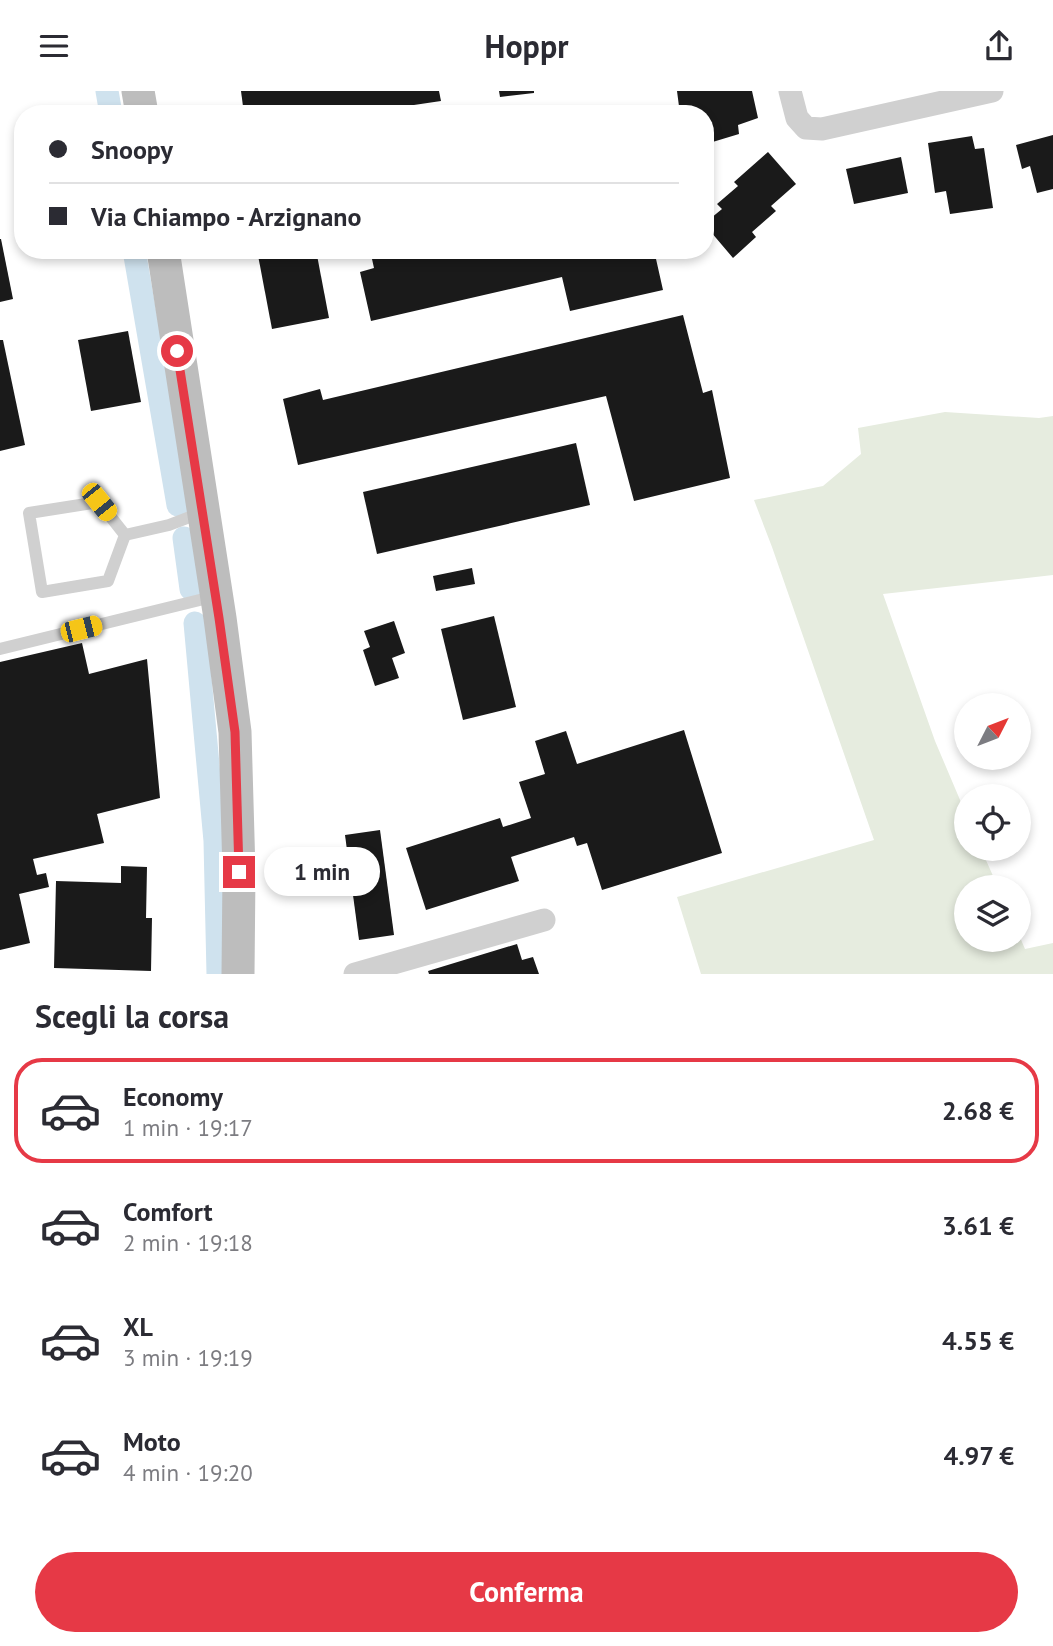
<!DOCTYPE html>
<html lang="it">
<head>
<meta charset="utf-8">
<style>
	:root { --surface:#fff; --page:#f7f7f7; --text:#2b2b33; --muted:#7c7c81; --line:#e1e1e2; --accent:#e63946 }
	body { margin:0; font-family:"PT Sans",sans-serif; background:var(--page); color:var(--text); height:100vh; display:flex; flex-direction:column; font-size:26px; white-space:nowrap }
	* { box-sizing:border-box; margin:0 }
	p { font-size:23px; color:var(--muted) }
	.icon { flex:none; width:38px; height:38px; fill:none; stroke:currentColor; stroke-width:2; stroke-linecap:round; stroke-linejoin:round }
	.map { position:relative; height:883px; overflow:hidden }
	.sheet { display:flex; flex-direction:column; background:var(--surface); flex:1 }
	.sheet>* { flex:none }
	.top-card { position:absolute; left:14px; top:14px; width:700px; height:154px; border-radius:28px; box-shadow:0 4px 10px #0003; display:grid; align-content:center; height:154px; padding:0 35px; background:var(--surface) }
	.needle { width:46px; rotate:48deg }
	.fabs { position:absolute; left:954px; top:602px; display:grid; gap:14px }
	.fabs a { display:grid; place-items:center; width:77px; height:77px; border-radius:50%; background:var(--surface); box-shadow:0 4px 10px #0003; font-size:35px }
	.end { position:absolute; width:32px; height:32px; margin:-16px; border:9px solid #e63946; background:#fff; box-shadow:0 0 0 4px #fff }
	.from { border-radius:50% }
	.bubble { position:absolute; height:49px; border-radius:24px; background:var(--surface); box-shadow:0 4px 10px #0003; font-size:23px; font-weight:600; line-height:49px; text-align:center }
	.car { position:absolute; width:21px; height:42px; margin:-21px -10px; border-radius:9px; box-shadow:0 0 5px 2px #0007; background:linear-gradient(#f5c518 24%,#345 0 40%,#f5c518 0 76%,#345 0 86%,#f5c518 0) }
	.top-card b { display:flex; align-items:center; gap:24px; height:66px; font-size:26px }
	.top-card b+b { border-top:2px solid var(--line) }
	.top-card i { width:18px; height:18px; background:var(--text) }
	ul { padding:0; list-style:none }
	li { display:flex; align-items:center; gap:21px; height:105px; margin:0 14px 10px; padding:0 21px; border:4px solid transparent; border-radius:28px }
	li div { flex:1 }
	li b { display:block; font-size:26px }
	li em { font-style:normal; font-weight:600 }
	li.current { border-color:var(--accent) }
	li>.icon { width:63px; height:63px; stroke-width:1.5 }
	h2 { padding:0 35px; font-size:32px; line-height:84px }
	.primary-button { display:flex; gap:14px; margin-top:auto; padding:14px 35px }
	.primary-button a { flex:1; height:80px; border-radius:42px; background:var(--accent); color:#fff; font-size:28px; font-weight:600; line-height:80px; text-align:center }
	header { display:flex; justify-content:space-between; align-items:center; height:91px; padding:0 35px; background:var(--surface); font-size:32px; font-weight:600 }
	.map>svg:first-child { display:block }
	.green { fill:#e6ecdf }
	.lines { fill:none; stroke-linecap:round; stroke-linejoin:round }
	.canal { stroke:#cfe2ee; stroke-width:23 }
	.building { fill:#1a1a1a }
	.lane { stroke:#d0d0d0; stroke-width:12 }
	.street { stroke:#d0d0d0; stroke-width:23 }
	.secondary { stroke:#bdbdbd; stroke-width:33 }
	.route { stroke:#e63946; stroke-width:9 }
</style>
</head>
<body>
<header><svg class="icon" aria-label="menu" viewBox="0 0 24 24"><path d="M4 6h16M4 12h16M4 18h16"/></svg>Hoppr<svg class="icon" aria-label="share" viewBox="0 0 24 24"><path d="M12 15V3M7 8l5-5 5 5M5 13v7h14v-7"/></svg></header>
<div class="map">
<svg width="1053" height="883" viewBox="0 0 1053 883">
	<rect width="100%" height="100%" fill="#fff"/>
	<polygon class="green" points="945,321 1039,327 1053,325 1053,484 883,503 935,650 966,723 966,758 981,758 998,796 966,796 966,849 1018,849 1019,844 1025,858 1053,852 1053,883 701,883 677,806 874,749 772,456 754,409 823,395 861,363 858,337"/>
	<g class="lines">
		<g class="canal">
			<polyline points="107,0 111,23"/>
			<polyline points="134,159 178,414"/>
			<polyline points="184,447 191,498"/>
			<polyline points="195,532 215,750 218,883"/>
		</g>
	</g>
	<g class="building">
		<polygon points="241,0 439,0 441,10 353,23 244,23"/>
		<polygon points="499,0 534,0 534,2 500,6"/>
		<polygon points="677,0 752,0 758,27 738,34 739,43 706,53 705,23 680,23"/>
		<polygon points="1053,44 1053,98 1037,102 1030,75 1022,78 1016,54"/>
		<polygon points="972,45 975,58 984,57 993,117 950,123 946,100 935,102 928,52"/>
		<polygon points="768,61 796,93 771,115 776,120 752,141 756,146 733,167 705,134 705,132 722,118 717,113 738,95 734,91"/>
		<polygon points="901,66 908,102 854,113 846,78"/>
		<polygon points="0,148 1,148 13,208 0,211"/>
		<polygon points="257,159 316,159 329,227 272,238"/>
		<polygon points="370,159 654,159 663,199 570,220 562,186 371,230 360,181 374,177"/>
		<polygon points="683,224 703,302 712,299 730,387 634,410 606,305 298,374 283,308 320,298 323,309"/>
		<polygon points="128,240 141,311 91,320 78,249"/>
		<polygon points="0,249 3,249 25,354 0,360"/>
		<polygon points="576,352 590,414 377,463 363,401"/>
		<polygon points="472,477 475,493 436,500 433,485"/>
		<polygon points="494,525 516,616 463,629 441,538"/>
		<polygon points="394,530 405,562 392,567 399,587 375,595 363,559 370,556 364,540"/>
		<polygon points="82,552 89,583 147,568 160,707 97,723 104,752 33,768 37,784 46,782 49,796 19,803 30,852 0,859 0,571"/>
		<polygon points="684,639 722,762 602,799 587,752 577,755 574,746 511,766 519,790 426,819 406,757 500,727 503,736 531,727 519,691 545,683 535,650 566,640 577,673"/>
		<polygon points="380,739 394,844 359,849 345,744"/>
		<polygon points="121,775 147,776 146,827 152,827 151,880 54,877 56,790 121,792"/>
		<polygon points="517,853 522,869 533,866 539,883 429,883 428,880"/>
	</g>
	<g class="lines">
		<g class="lane">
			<polygon points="99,411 125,444 108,490 42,501 29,422"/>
			<polyline points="125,444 169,434 203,421"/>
			<polyline points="0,558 216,505"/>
		</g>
		<g class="street">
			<polyline points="790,0 797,27 806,37 822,38 992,0"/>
			<polyline points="355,883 544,829"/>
		</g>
		<g class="secondary">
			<polyline points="138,0 142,23"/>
			<polyline points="163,159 220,527 235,641 239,781 238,883"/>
		</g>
	</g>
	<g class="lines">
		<polyline class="route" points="177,260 219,527 235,641 239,781"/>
	</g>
</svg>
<div class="fabs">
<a><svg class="needle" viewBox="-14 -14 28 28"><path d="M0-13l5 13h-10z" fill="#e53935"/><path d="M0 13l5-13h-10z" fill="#7c7c81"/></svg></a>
<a><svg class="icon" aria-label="locate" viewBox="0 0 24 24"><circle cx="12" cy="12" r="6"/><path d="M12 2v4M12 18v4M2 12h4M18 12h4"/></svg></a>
<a><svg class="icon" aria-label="layers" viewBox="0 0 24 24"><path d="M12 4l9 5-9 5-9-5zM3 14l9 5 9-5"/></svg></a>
</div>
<i class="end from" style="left:177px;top:260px"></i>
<i class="end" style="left:239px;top:781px"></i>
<div class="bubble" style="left:264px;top:756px;width:116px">1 min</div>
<i class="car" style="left:99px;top:411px;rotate:141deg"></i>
<i class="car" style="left:81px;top:538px;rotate:76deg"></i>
<div class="top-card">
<b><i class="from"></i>Snoopy</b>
<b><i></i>Via Chiampo - Arzignano</b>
</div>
</div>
<section class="sheet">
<h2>Scegli la corsa</h2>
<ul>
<li class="current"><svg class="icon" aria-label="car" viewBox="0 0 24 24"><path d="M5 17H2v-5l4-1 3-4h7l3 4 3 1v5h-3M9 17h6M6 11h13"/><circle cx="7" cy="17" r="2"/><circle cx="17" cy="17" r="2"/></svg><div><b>Economy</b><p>1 min · 19:17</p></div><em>2.68 €</em></li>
<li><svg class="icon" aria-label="car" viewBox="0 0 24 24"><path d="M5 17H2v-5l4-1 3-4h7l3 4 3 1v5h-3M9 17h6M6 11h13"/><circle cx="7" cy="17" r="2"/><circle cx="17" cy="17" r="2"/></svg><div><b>Comfort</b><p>2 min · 19:18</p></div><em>3.61 €</em></li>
<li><svg class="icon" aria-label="car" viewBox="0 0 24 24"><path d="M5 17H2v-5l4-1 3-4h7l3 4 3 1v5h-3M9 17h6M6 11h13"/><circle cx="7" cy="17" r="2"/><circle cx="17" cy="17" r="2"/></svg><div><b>XL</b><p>3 min · 19:19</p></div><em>4.55 €</em></li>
<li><svg class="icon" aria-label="car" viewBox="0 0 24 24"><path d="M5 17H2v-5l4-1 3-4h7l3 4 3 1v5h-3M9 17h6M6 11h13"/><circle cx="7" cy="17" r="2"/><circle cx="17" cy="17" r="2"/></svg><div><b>Moto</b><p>4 min · 19:20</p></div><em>4.97 €</em></li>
</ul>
<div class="primary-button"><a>Conferma</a></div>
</section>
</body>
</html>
